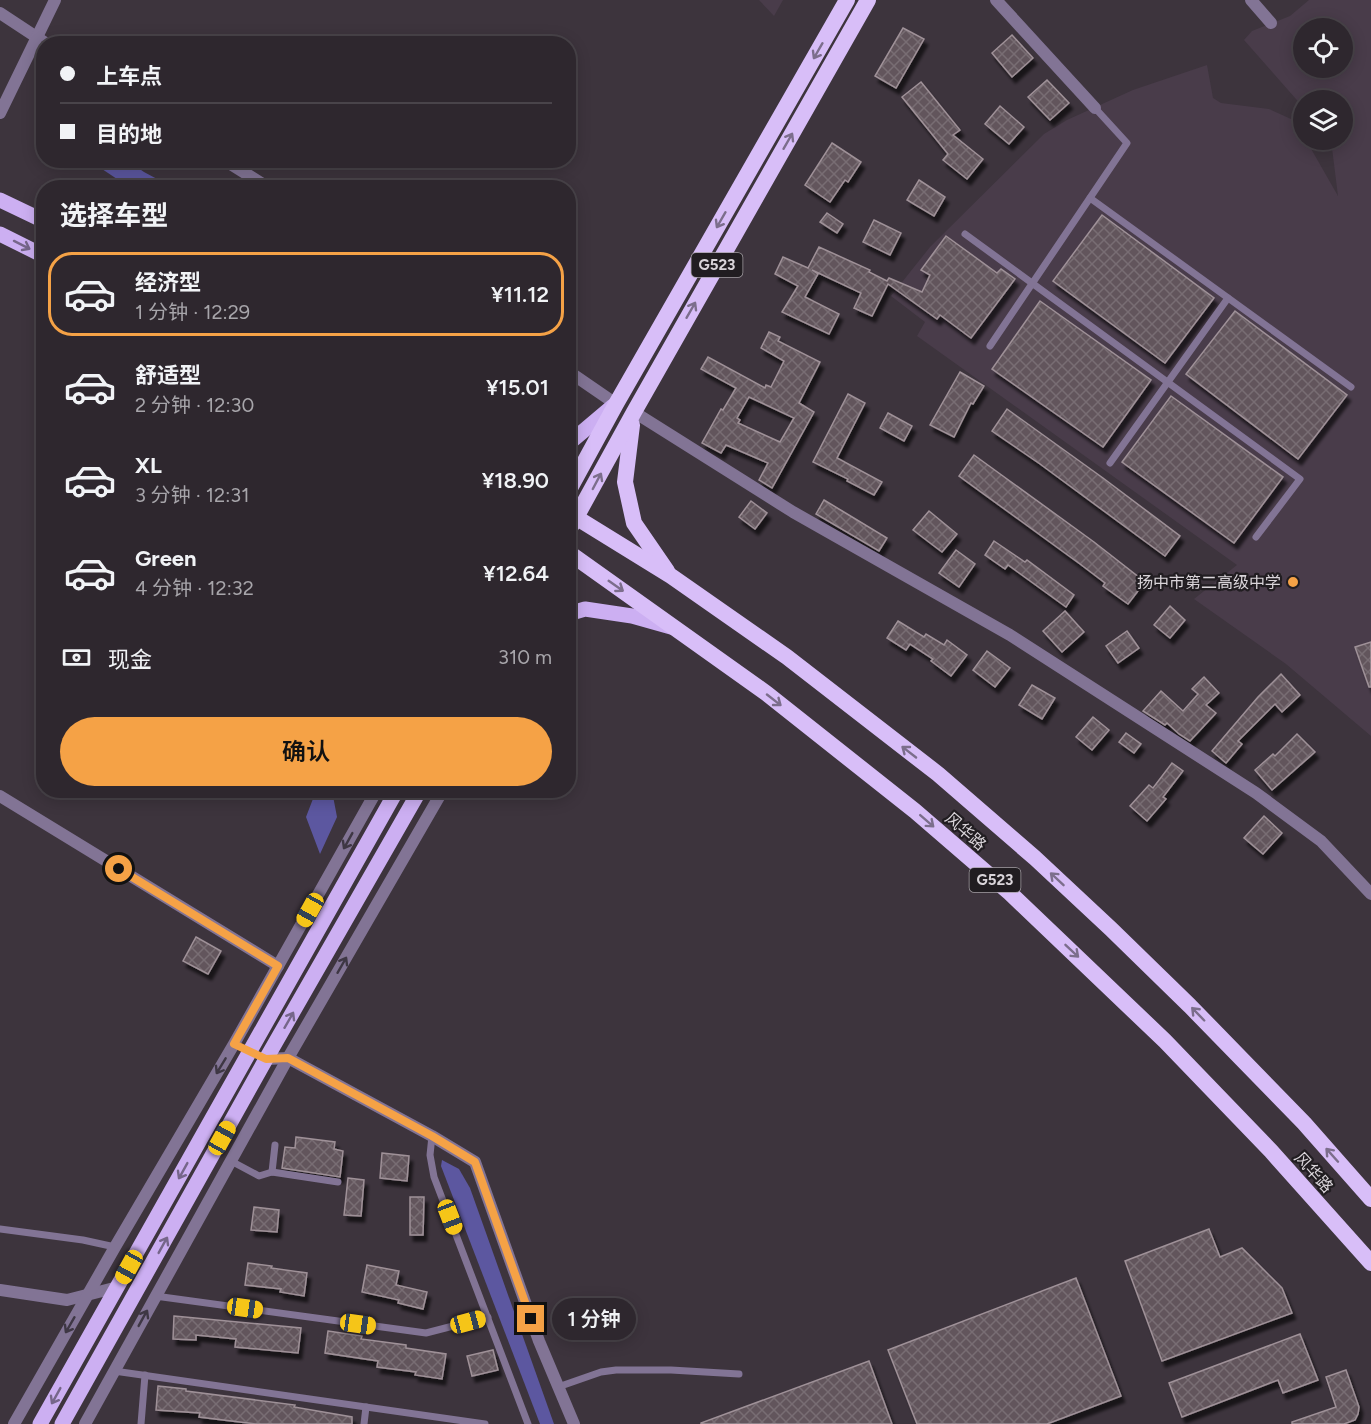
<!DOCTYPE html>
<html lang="zh">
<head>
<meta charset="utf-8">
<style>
	:root { --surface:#2e272e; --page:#362f36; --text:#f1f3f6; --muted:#a7a5aa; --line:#49444a; --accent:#f5a246 }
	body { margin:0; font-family:Figtree,"Noto Sans SC",sans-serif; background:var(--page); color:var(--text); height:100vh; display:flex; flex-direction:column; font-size:22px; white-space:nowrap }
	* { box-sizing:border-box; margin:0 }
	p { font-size:20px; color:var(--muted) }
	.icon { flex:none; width:33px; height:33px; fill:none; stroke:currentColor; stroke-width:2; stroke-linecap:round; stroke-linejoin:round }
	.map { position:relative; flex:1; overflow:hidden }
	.panel { position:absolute; left:36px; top:180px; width:540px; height:618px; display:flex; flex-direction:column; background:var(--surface); border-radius:24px; box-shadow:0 3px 15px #0003,0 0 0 2px var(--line) }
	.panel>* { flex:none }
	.top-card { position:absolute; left:36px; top:36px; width:540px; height:132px; border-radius:24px; box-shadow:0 3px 15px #0003,0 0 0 2px var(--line); display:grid; align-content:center; height:132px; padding:0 24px; background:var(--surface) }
	.fabs { position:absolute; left:1293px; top:18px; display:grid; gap:12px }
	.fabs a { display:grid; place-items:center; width:60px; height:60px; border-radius:50%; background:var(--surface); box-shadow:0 3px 15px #0003,0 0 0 2px var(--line); font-size:30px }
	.end { position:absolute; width:27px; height:27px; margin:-14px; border:8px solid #f5a246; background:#111; box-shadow:0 0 0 3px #111 }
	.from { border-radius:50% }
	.bubble { position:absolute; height:42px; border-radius:21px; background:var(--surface); box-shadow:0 3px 15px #0003,0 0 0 2px var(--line); font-size:20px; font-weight:600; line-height:42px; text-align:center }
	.car { position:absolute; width:18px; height:36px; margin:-18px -9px; border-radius:8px; box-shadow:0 0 4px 2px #0007; background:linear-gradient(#f5c518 24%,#345 0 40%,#f5c518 0 76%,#345 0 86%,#f5c518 0) }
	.top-card b { display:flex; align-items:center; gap:21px; height:57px; font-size:22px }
	.top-card b+b { border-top:2px solid var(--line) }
	.top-card i { width:15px; height:15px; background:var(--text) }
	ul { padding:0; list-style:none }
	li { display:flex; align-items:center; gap:18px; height:84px; margin:0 12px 9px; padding:0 12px; border:3px solid transparent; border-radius:24px }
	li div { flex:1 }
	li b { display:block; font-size:22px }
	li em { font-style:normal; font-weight:600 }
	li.active { border-color:var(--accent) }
	li>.icon { width:54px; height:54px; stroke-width:1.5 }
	h2 { padding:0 24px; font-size:27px; line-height:72px }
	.pay { display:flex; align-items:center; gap:15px; height:66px; padding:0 24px; font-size:22px }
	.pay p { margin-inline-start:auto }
	.primary-button { display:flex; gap:12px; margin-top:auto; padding:12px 24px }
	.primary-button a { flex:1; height:69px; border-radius:36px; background:var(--accent); color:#111; font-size:24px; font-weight:600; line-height:69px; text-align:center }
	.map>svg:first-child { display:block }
	.built { fill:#493c4a; fill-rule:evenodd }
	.water { fill:#5c57a0 }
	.building { fill:url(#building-cross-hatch); stroke:#9f9198; stroke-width:1.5; fill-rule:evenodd; filter:url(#shadow) }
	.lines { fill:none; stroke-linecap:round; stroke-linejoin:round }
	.service { stroke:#827495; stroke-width:7 }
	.minor { stroke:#827495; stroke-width:12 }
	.tertiary { stroke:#827495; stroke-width:12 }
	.primary { stroke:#ccaff2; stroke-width:15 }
	.trunk { stroke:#d8bef8; stroke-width:16 }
	.oneway { stroke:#7c6e8c }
	.oneway2 { stroke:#76668a }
	.oneway3 { stroke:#3e3744 }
	.route { stroke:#f5a246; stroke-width:8 }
	.poi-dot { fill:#f5a246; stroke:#211d21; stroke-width:2 }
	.labels { text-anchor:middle; stroke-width:4.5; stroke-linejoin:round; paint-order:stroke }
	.shield { fill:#211d21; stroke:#a29da2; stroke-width:1.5 }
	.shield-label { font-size:15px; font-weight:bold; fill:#d9d4d9 }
	.poi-label { font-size:16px; fill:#d9d4d9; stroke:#211d21; text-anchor:end }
	.street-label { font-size:16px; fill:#d9d4d9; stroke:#211d21 }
</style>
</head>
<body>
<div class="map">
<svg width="1371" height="1424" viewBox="0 0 1371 1424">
	<defs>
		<pattern id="building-cross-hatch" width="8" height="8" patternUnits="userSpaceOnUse" patternTransform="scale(1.5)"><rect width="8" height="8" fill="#62555c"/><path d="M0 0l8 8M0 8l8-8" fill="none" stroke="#786d73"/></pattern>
		<filter id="shadow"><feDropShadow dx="3.5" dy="6" stdDeviation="1.5" flood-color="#0009"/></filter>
	</defs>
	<rect width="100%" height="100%" fill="#3d343d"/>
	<g class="built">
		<polygon points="759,0 783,0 774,16"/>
		<path d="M1309,0H1371V736L1286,664L1194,599L1237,565L917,336L925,322L891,296L930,247L1044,134L1067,120L1133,90L1207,65L1213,98L1221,103L1269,109L1291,119L1298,125L1303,134L1304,140H1306L1338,196L1331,140H1342V100H1304L1303,107L1244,40L1252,31L1290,16ZM1304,28H1342V68H1304Z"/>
	</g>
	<g class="water">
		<polygon points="90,161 128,161 144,172 172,187 129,187"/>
		<polygon points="316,791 334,791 333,796 337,817 320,854 306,817"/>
		<polygon points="442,1160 459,1169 470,1188 554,1424 540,1424 441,1166"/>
	</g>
	<g class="building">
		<polygon points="903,28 924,39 896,88 875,76"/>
		<polygon points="1012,35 1033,58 1012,77 992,53"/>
		<polygon points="1047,80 1069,103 1050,120 1028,97"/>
		<polygon points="921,82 960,130 953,135 983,159 967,179 943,160 948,154 902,97"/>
		<polygon points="1000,106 1024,127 1009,144 985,124"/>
		<polygon points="832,143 861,162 848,182 845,180 830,202 805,185"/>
		<polygon points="919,180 945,197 934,216 907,200"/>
		<polygon points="827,213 843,224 837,233 820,222"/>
		<polygon points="1102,215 1214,298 1165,363 1053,281"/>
		<polygon points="874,220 901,233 890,255 863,242"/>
		<polygon points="946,236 997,273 1001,269 1015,279 971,338 940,315 937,319 888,284 872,316 854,308 861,293 812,270 818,274 805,297 839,314 829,334 782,312 798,286 775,274 783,257 808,268 819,247 870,270 869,272 887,281 889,278 922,292 930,275 921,270"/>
		<polygon points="1040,301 1151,380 1103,447 992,369"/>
		<polygon points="1235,311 1347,395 1298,459 1186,374"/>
		<path d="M769,332L780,337L778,341L820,362L799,403L814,412L772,488L759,480L768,463L726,445L721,453L702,443L721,409L723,410L736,388L701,369L708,357L765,388L766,385L771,387L784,361L761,348ZM749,397L794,418L780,442L738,423L740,420L737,418Z"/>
		<polygon points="960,372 984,386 973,404 971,403 954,437 930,425"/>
		<polygon points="848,394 865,403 837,458 882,482 874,495 847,481 848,479 813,462"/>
		<polygon points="1171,396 1283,477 1234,543 1122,462"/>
		<polygon points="1007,409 1103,478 1180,536 1165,556 1040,464 992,431"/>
		<polygon points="888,413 912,426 904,441 880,428"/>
		<polygon points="974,455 1094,542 1145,582 1128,604 1103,586 1105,583 1080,564 959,476"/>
		<polygon points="824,500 887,538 879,551 816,514"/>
		<polygon points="751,501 767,513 755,529 739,517"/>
		<polygon points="929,511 957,534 942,552 913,530"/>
		<polygon points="994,541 1025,562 1027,560 1074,595 1066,607 1008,565 1005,569 985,555"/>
		<polygon points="956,550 975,564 959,587 939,573"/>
		<polygon points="1170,606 1185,620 1170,638 1154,625"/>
		<polygon points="1065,611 1084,632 1062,652 1043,631"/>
		<polygon points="898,621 924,637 926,634 944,645 947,640 967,655 951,676 931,661 933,659 910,644 906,650 887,638"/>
		<polygon points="1127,631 1139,648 1118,663 1106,646"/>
		<polygon points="1371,642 1371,687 1369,687 1355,647"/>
		<polygon points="987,651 1010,668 995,687 973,670"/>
		<polygon points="1281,674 1300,695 1282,712 1275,704 1238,741 1242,744 1226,763 1212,751 1258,697"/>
		<polygon points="1204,677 1219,693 1206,705 1216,713 1190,741 1179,734 1167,723 1165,725 1143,711 1161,691 1183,711 1198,694 1192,689"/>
		<polygon points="1032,685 1055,698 1042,719 1019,705"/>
		<polygon points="1093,717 1109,730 1092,750 1076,737"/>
		<polygon points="1126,733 1141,744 1134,753 1119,742"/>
		<polygon points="1297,734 1315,752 1272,790 1255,770 1273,754 1275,756"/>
		<polygon points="1172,763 1183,771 1163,797 1166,799 1147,821 1130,806 1149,785 1153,788"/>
		<polygon points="1264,816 1282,833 1263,854 1244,838"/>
		<polygon points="196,937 221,951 208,974 183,961"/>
		<polygon points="296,1137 335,1142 334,1149 343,1151 340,1177 282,1168 285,1147 295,1148"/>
		<polygon points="382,1153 409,1156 407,1181 380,1178"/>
		<polygon points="348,1178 364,1180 361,1216 344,1215"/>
		<polygon points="410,1197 424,1197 423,1235 410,1235"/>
		<polygon points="254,1207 279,1210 277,1232 251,1230"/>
		<polygon points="1209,1229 1220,1257 1242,1248 1282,1288 1292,1313 1162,1361 1125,1261"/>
		<polygon points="248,1263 272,1266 271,1268 307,1273 304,1296 280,1292 281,1289 245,1285"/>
		<polygon points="367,1265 399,1271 396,1285 427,1292 423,1309 398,1303 399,1300 362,1292"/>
		<polygon points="1076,1278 1121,1396 1047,1424 917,1424 888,1350"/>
		<polygon points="174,1316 301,1328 298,1353 235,1347 236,1339 196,1335 196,1340 173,1339"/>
		<polygon points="328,1331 362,1336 361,1339 406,1345 406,1348 446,1354 442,1379 415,1375 416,1372 377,1367 378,1361 325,1353"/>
		<polygon points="1300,1334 1318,1380 1283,1393 1278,1380 1182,1417 1169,1383"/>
		<polygon points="493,1350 498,1370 472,1376 467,1356"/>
		<polygon points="869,1361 892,1424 701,1424 701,1423"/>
		<polygon points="1346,1370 1359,1407 1358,1414 1355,1420 1344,1424 1292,1424 1292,1422 1336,1407 1326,1377"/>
		<polygon points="158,1386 186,1389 186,1391 295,1405 294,1407 352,1417 352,1424 256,1424 199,1417 200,1413 156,1410"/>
	</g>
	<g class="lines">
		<g class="service">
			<polyline points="1090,198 1351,387"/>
			<polyline points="965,234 1300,479 1256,537"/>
			<polyline points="990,346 1127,143 1095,108"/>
			<polyline points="1110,463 1228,298"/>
			<polyline points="432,1136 430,1155 434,1177 528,1424"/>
			<polyline points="231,1161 259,1176 272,1172 338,1182"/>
			<polyline points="272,1172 275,1145"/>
			<polyline points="0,1229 83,1240 115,1247"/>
			<polyline points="155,1296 426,1333 488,1317"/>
			<polyline points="114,1371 485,1424"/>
			<polyline points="558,1387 601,1372 616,1370 671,1370 739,1374"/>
			<polyline points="141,1424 145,1375"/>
			<polyline points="364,1424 366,1407"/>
		</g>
		<g class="minor">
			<polyline points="996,0 1095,108"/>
			<polyline points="1251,0 1271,23"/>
			<polyline points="0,13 47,44"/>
			<polyline points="224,160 269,188"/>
			<polyline points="568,371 616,404"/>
			<polyline points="634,412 793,512 1010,635 1256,793 1321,841 1371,894"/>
			<polyline points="0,796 278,966"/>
			<polyline points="0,1290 67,1300 118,1287"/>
			<polyline points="14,1424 115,1247 234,1044 377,790"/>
			<polyline points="85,1424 288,1058 443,790"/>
		</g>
		<g class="tertiary">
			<polyline points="0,113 55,0"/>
			<polyline points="266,1059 288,1058 432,1136 475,1162 539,1341 574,1424"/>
		</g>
		<g class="primary">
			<polyline points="0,200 44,221"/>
			<polyline points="0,234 44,256"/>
			<polyline points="568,444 613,406"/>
			<polyline points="568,614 585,609 632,616 671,627"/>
			<polyline points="40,1424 397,790"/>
			<polyline points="62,1424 266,1059 420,790"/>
		</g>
		<g class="trunk">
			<polyline points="632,425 625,482 634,523 667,571"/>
			<polyline points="568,492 616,404 847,0"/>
			<polyline points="568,514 577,518 671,576 787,657 938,774 1035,858 1111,929 1190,1006 1304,1123 1371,1199"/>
			<polyline points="568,532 634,412 868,0"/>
			<polyline points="568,552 766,693 915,811 1010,893 1165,1041 1271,1151 1371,1263"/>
		</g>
	</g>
	<defs><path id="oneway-shaft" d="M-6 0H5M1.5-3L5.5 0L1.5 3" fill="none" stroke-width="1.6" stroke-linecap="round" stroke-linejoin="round" transform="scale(1.5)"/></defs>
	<g class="oneway">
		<use href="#oneway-shaft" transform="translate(818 51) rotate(120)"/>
		<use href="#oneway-shaft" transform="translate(788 141) rotate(-60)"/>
		<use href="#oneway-shaft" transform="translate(721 220) rotate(120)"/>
		<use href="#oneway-shaft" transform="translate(691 310) rotate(-60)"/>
		<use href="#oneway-shaft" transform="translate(597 481) rotate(-62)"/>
		<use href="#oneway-shaft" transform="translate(616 586) rotate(35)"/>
		<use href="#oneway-shaft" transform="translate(774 700) rotate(38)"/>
		<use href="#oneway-shaft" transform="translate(909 752) rotate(-142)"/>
		<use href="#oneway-shaft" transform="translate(927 821) rotate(41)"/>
		<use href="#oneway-shaft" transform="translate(1057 879) rotate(-137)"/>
		<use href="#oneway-shaft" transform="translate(1072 951) rotate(43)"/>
		<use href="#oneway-shaft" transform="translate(1198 1014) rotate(-134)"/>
		<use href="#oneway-shaft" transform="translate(1332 1155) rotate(-132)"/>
	</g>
	<g class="oneway2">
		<use href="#oneway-shaft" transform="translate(22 245) rotate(27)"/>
		<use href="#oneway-shaft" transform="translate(289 1020) rotate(-60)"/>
		<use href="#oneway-shaft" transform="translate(183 1171) rotate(119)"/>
		<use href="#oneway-shaft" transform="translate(163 1245) rotate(-61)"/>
		<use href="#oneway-shaft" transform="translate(56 1396) rotate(119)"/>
	</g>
	<g class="oneway3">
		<use href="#oneway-shaft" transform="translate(348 841) rotate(119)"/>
		<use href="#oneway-shaft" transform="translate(342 965) rotate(-60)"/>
		<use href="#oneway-shaft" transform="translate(221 1066) rotate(121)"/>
		<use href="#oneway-shaft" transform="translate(143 1318) rotate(-61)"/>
		<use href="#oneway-shaft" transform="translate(70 1325) rotate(120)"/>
	</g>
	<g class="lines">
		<polyline class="route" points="119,869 278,966 234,1044 266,1059 288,1058 432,1136 475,1162 531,1319"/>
	</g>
	<circle class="poi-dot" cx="1293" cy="582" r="6"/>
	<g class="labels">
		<g class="shield">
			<rect x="691.5" y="253" width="51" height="24" rx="4.5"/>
			<rect x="969.5" y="868" width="51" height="24" rx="4.5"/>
		</g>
		<g class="shield-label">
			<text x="717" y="270">G523</text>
			<text x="995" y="885">G523</text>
		</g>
		<g class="poi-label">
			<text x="1281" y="588">扬中市第二高级中学</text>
		</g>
		<g class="street-label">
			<text transform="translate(966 831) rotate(41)" y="6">风华路</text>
			<text transform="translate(1314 1172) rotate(48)" y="6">风华路</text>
		</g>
	</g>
</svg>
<div class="fabs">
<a><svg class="icon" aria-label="locate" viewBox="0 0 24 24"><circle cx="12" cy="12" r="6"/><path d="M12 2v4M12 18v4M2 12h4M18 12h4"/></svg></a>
<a><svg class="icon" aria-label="layers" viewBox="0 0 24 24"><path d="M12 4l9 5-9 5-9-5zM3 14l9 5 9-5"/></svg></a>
</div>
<i class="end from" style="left:119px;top:869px"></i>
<i class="end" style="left:531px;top:1319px"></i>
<div class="bubble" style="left:552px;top:1298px;width:84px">1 分钟</div>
<i class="car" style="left:310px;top:910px;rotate:209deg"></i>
<i class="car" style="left:222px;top:1138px;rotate:29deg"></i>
<i class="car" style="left:450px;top:1217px;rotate:159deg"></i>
<i class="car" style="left:129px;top:1267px;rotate:209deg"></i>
<i class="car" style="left:245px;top:1308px;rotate:98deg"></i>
<i class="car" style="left:468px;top:1322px;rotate:75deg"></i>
<i class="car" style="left:358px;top:1324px;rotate:98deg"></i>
<div class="top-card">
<b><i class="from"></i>上车点</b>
<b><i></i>目的地</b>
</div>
<section class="panel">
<h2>选择车型</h2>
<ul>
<li class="active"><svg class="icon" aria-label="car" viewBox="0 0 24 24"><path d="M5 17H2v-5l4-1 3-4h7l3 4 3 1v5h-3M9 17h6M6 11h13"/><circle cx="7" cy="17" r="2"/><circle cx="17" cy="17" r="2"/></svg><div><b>经济型</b><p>1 分钟 · 12:29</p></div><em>¥11.12</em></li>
<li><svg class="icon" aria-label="car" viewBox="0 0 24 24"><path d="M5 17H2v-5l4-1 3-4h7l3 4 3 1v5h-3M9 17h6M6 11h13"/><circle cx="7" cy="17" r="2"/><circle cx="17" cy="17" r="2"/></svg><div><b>舒适型</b><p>2 分钟 · 12:30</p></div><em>¥15.01</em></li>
<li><svg class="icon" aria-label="car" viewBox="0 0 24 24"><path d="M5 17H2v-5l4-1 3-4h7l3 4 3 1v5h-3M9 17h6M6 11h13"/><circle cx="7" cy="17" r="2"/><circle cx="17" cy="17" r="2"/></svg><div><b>XL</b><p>3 分钟 · 12:31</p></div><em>¥18.90</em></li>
<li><svg class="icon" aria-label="car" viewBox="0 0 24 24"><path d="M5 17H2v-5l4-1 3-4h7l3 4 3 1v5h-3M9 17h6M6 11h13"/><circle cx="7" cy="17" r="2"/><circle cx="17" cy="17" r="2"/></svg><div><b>Green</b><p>4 分钟 · 12:32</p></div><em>¥12.64</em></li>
</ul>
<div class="pay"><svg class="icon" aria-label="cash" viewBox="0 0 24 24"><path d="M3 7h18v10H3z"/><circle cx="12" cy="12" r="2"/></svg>现金<p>310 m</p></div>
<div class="primary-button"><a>确认</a></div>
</section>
</div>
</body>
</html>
